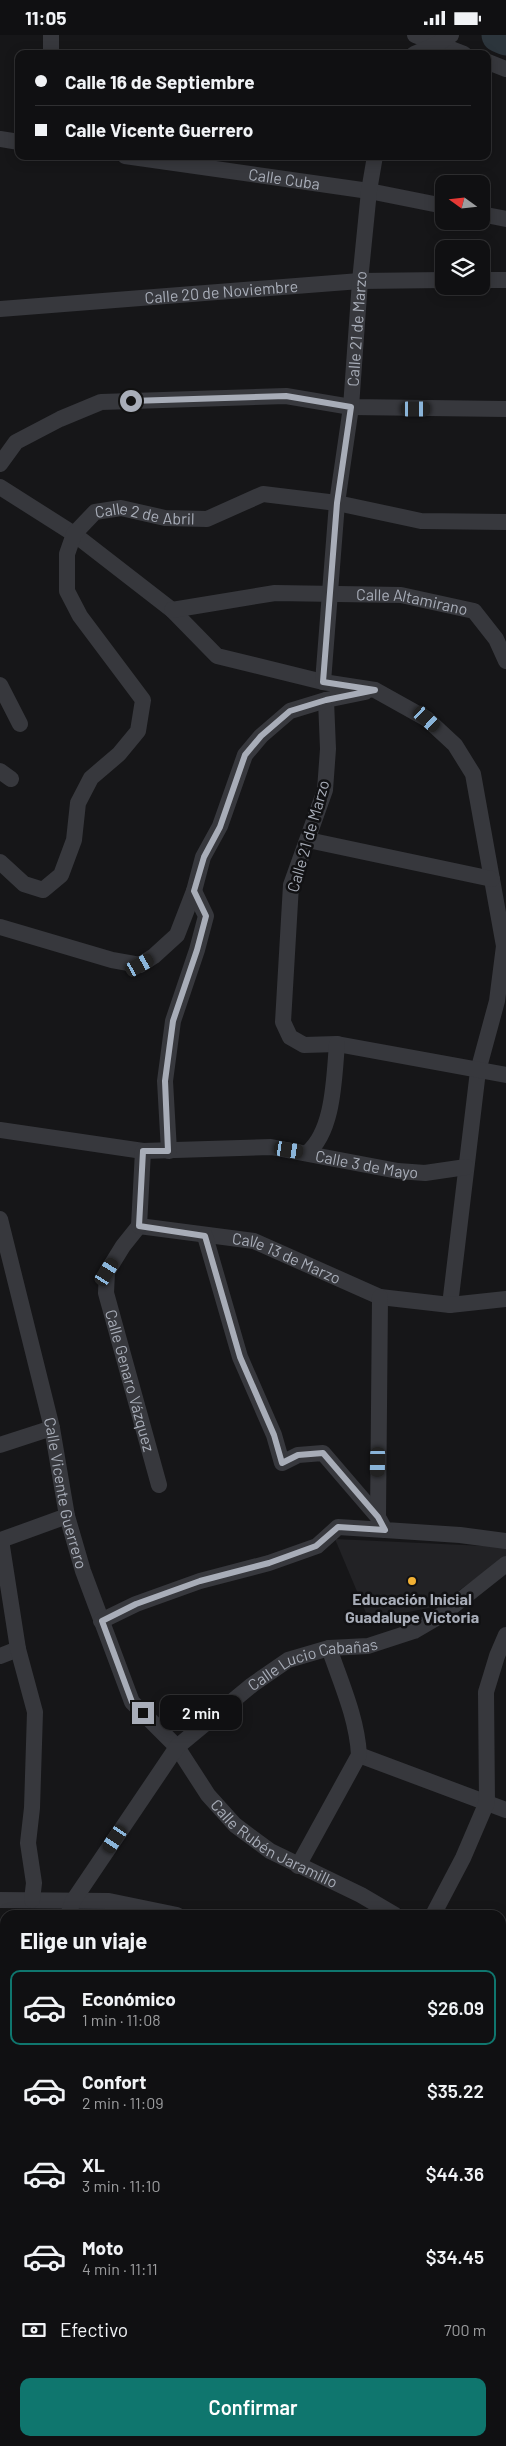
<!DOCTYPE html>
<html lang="es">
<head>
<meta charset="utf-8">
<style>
	:root { --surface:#101012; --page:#19191b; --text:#f1f3f6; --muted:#9c9d9f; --line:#303032; --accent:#0f766e }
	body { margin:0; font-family:Barlow,sans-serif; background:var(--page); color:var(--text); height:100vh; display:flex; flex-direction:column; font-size:19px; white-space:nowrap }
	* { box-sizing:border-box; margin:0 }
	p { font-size:16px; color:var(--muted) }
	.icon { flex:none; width:28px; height:28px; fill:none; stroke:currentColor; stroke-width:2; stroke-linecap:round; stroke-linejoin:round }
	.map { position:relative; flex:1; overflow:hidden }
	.side { position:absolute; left:0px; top:1875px; width:506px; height:536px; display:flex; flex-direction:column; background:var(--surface); border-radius:15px 15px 0 0; box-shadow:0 2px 12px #0003,0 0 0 1px var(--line) }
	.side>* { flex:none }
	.banner { position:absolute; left:15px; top:15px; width:476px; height:110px; border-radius:10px; box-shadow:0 2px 12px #0003,0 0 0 1px var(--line); display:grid; align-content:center; height:110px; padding:0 20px; background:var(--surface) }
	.needle { width:32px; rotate:285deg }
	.tools { position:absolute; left:435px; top:140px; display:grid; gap:10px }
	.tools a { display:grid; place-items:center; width:55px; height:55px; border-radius:10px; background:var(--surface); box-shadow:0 2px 12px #0003,0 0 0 1px var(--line); font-size:25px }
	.end { position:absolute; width:22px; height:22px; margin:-11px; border:6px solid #a8adb8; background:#111; box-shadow:0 0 0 2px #111 }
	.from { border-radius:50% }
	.bubble { position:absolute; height:35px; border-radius:10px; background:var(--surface); box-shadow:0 2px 12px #0003,0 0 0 1px var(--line); font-size:16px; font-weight:600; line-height:35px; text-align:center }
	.car { position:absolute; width:15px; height:30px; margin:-15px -8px; border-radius:6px; box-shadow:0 0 4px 1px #0007; background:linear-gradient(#222 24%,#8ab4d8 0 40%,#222 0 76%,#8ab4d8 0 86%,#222 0) }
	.banner b { display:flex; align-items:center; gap:18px; height:48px; font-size:19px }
	.banner b+b { border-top:1px solid var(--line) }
	.banner i { width:12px; height:12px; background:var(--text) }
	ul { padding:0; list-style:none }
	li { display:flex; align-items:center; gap:15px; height:75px; margin:0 10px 8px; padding:0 10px; border:2px solid transparent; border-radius:10px }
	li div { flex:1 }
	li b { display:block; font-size:19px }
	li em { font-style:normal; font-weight:600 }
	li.selected { border-color:var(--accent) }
	li>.icon { width:45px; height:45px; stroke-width:1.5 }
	h2 { padding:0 20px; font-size:22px; line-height:60px }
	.pay { display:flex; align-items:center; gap:12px; height:55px; padding:0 20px; font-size:19px }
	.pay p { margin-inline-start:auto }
	.primary-button { display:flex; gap:10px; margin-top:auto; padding:10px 20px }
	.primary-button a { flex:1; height:58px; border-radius:10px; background:var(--accent); color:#fff; font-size:20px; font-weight:600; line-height:58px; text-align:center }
	.status { display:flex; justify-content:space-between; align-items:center; height:35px; padding:0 25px; background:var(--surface); direction:ltr }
	.status svg { height:14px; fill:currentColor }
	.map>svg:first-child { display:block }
	.built { fill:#222225 }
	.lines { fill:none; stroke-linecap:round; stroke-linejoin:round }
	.river { stroke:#2c353c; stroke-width:35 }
	.street { stroke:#37383d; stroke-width:16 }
	.route { stroke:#a8adb8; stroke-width:6 }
	.poi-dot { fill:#f2b134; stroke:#111113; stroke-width:2 }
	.labels { text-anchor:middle; stroke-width:5; stroke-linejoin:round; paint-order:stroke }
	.street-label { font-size:16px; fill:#a8adb8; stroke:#111113 }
	.poi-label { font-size:16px; font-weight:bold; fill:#a8adb8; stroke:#111113 }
</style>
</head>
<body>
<div class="status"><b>11:05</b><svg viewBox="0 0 49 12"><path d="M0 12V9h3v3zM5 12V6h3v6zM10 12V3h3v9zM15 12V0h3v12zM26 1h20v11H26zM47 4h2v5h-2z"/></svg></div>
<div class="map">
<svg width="506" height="2411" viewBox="0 0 506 2411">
	<rect width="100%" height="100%" fill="#161618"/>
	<g class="built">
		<polygon points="335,1504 506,1512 506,1521 438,1571 369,1585"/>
		<polygon points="506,2249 506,2411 481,2411 482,2406 501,2406 501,2280"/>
	</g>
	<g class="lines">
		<polyline class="river" points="499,0 506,3"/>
		<g class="street">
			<polyline points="51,0 51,19"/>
			<polyline points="415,0 464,19"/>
			<polyline points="414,19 437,9 451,0"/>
			<polyline points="488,27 506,34"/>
			<polyline points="0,104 19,107"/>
			<path id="s1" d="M125,121L369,156L444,171"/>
			<polyline points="481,179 506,184"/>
			<polyline points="481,245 506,245"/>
			<path id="s2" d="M0,274L360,246L444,245"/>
			<polyline points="0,429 16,407 60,384 101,367 286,361 351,372 506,374"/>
			<polyline points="0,452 74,499 172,575 217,621 323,647 375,655 427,684 455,710 473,739 504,911 497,966 478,1036 450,1270"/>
			<path id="s3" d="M172,575L275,558L401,560L474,576L496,604L506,626"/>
			<path id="s4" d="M323,647L337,468L351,372L360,246L369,156L375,121"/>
			<polyline points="0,650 20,689"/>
			<polyline points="365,657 326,665 328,714 325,755 291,850 283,987 290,1002 304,1010 337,1009 506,1040"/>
			<polyline points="0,736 11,744"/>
			<polyline points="308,805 492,844"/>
			<path id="s5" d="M0,827L24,849L43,855L61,840L74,805L78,768L91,743L119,719L138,696L143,665L80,581L67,556V519L74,499L95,477L121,473L165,483L207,484L263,459L337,468L421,486L506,487"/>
			<polyline points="0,892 112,925 140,930 154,921 177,900 194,856 203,822 220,791 245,720 261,701 290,676 326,665"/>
			<path id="s6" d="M0,1095L143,1116L271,1112L398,1136L425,1138L466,1132"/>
			<polyline points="169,1116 165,1046 173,986 197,915 206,881 194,856"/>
			<path d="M307,1118C334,1096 334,1042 337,1009"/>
			<path id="s7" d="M0,1184L52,1393L67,1481L83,1536L132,1667L177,1712L208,1760L235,1790L270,1816L361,1860L395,1880"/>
			<path id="s8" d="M139,1191L254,1206L380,1262L450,1270L506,1264"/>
			<path id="s9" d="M139,1191L123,1211L107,1237L106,1258L159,1450"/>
			<polyline points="139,1191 143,1116"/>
			<polyline points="205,1201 240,1322 274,1400 282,1428 298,1420 323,1418 378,1482 385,1495 460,1500 506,1506"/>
			<polyline points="0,1410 52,1393"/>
			<polyline points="378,1482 380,1262"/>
			<polyline points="101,1586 136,1569 200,1546 269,1528 317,1511 338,1492 385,1495"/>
			<polyline points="0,1621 18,1614"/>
			<polyline points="359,1720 506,1775"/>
			<path d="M298,1831L359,1720C357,1683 341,1648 329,1613"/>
			<polyline points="0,1865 109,1866 177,1880"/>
			<polyline points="32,1865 34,1848 28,1808 32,1773 35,1677 18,1614 1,1505 67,1481"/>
			<path id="s10" d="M68,1880L73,1866L177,1712L252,1650L288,1625L329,1613L368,1611L414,1596L443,1579L506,1529"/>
			<polyline points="433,1880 463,1823 487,1767 486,1657 497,1621 506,1600"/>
			<polyline points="501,1941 506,1943"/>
			<polyline points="501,2078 506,2078"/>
			<polyline points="0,2083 5,2080"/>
			<polyline points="501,2200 506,2201"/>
			<polyline points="0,2268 5,2268"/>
			<polyline points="285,2406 285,2411"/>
			<polyline points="62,2411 63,2406"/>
		</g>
	</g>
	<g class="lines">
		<polyline class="route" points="131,366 286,361 351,372 337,468 323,647 375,655 326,665 290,676 261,701 245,720 220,792 204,822 194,856 206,881 197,915 173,986 165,1046 168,1116 143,1116 139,1191 205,1201 240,1322 274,1400 282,1428 298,1420 323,1418 378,1482 385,1495 338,1492 316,1511 269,1528 200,1546 136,1569 102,1586 132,1667 143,1678"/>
	</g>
	<circle class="poi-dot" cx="412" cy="1546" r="5"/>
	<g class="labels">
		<g class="street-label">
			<text dy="6" stroke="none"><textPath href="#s1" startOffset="161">Calle Cuba</textPath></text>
			<text dy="6" stroke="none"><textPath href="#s2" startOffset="222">Calle 20 de Noviembre</textPath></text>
			<text dy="6" stroke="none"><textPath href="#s4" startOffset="355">Calle 21 de Marzo</textPath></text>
			<text dy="6" stroke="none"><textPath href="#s5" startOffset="549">Calle 2 de Abril</textPath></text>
			<text dy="6" stroke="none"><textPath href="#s3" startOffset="242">Calle Altamirano</textPath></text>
			<text transform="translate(308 801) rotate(-74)" y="6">Calle 21 de Marzo</text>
			<text dy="6" stroke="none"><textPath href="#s6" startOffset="370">Calle 3 de Mayo</textPath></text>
			<text dy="6" stroke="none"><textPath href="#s8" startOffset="152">Calle 13 de Marzo</textPath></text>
			<text dy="6" stroke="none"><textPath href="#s9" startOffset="168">Calle Genaro Vázquez</textPath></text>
			<text dy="6" stroke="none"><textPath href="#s7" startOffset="282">Calle Vicente Guerrero</textPath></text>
			<text dy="6" stroke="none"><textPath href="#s10" startOffset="364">Calle Lucio Cabañas</textPath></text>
			<text dy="6" stroke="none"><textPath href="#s7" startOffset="706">Calle Rubén Jaramillo</textPath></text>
		</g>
		<g class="poi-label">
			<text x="412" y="1570">Educación Inicial<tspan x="412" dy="18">Guadalupe Victoria</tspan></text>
		</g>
	</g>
</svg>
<div class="tools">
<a><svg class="needle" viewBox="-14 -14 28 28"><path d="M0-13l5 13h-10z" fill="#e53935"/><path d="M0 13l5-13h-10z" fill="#9c9d9f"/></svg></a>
<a><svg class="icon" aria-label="layers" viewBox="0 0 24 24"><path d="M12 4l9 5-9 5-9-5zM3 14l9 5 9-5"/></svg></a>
</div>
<i class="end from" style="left:131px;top:366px"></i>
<i class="end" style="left:143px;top:1678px"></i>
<div class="bubble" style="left:160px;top:1660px;width:82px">2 min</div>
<i class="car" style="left:416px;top:374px;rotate:90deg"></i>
<i class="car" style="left:427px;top:684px;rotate:132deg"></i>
<i class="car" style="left:140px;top:930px;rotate:61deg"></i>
<i class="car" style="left:289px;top:1115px;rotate:99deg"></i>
<i class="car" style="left:107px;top:1237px;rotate:32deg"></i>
<i class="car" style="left:378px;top:1427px;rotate:181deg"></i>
<i class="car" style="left:115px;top:1804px;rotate:214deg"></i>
<div class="banner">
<b><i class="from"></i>Calle 16 de Septiembre</b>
<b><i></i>Calle Vicente Guerrero</b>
</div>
<section class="side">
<h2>Elige un viaje</h2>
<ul>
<li class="selected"><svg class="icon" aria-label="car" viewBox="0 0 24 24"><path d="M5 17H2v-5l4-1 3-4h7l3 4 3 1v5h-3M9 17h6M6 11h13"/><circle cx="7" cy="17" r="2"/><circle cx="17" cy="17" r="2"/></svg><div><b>Económico</b><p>1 min · 11:08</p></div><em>$26.09</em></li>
<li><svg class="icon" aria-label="car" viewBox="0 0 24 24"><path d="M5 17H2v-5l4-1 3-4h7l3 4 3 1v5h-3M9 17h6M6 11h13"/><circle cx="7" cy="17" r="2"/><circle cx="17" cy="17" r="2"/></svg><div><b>Confort</b><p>2 min · 11:09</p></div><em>$35.22</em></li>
<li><svg class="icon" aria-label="car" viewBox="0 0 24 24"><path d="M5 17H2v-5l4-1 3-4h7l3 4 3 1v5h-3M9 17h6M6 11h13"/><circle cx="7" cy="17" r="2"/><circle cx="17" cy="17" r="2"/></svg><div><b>XL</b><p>3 min · 11:10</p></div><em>$44.36</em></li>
<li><svg class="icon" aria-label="car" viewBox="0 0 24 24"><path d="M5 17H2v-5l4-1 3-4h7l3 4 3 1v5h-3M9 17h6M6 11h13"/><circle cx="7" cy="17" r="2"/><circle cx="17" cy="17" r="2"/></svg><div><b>Moto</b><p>4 min · 11:11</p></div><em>$34.45</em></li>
</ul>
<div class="pay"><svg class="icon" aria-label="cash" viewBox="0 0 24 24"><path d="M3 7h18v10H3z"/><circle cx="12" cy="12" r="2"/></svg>Efectivo<p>700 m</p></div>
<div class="primary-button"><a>Confirmar</a></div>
</section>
</div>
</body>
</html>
